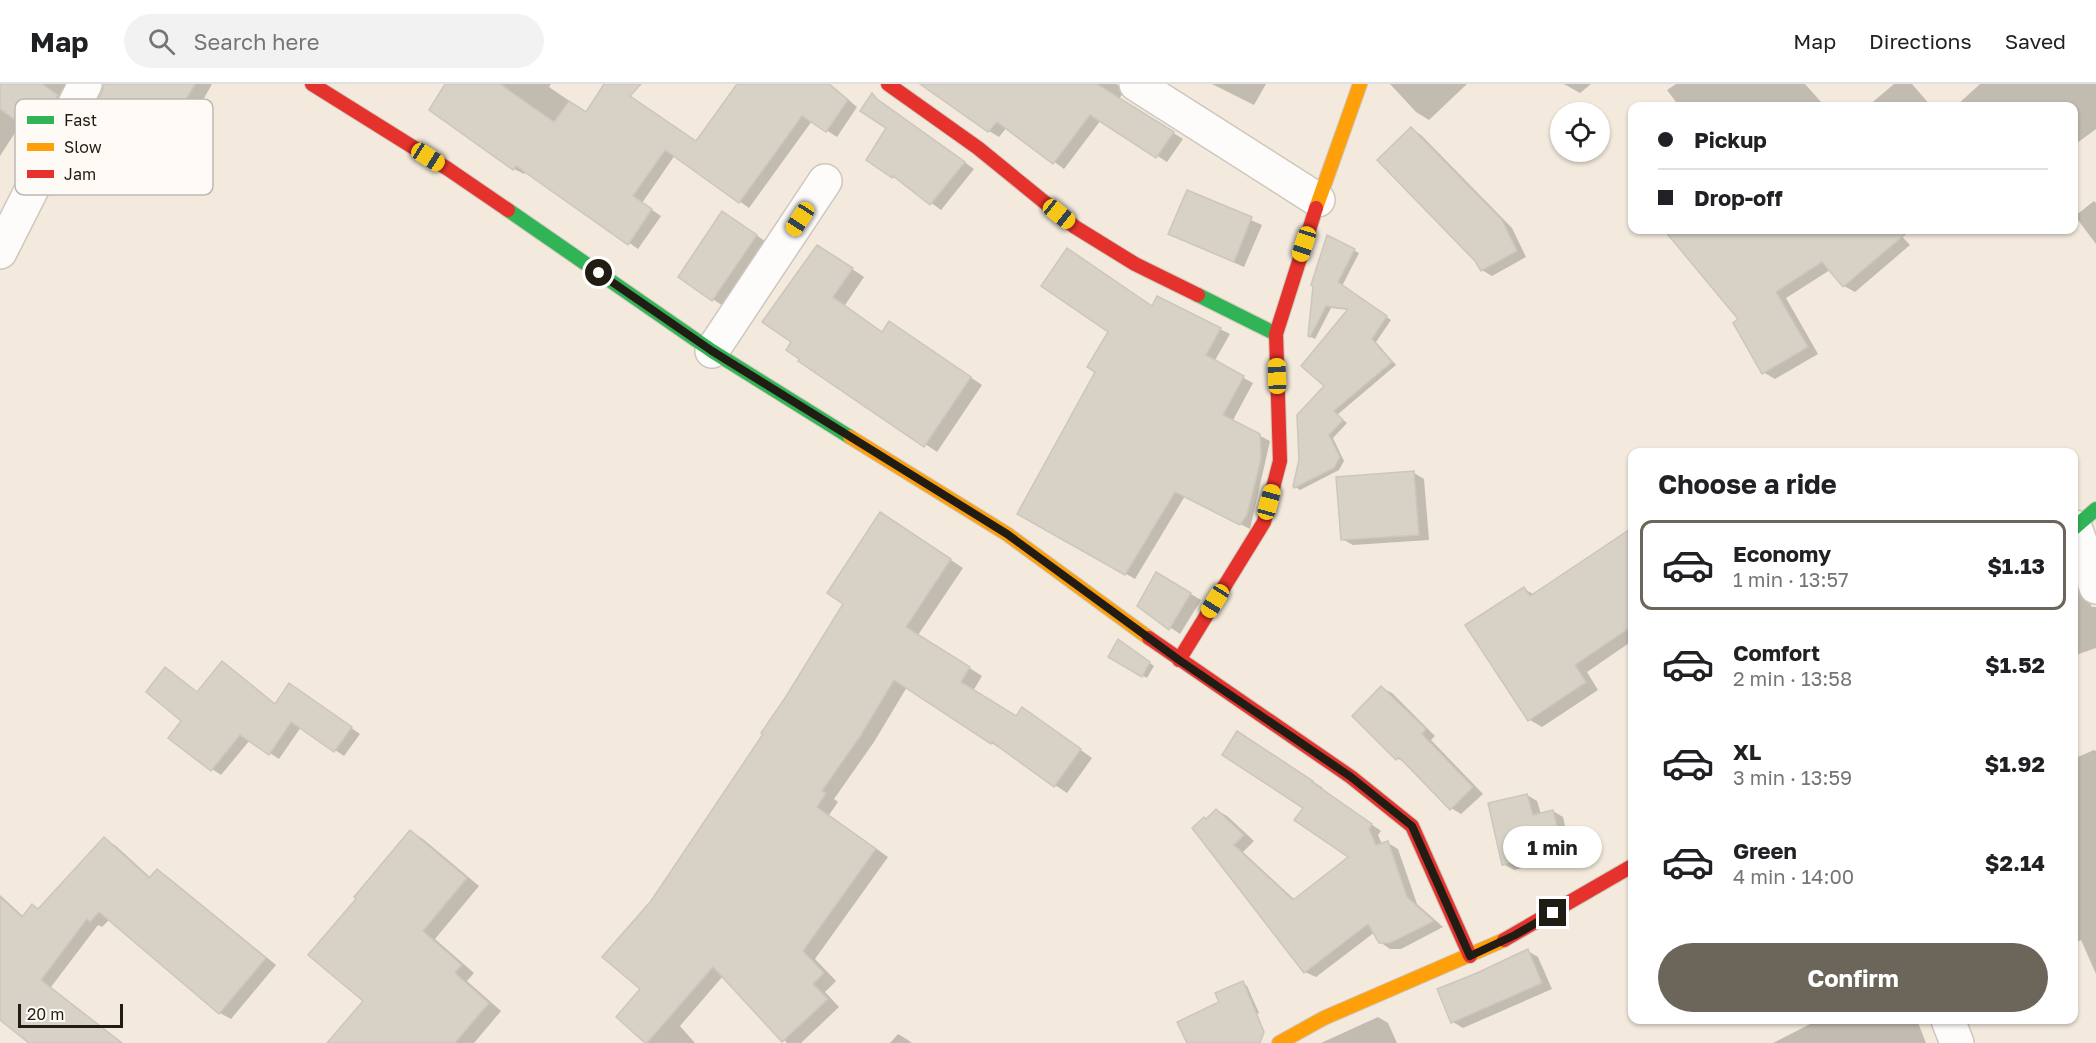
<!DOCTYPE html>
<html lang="en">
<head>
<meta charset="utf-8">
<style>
	:root { --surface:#fff; --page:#f2f2f2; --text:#202124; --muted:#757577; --line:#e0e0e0; --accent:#6b655a }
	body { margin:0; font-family:"Golos Text",sans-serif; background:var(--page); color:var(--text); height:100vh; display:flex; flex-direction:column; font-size:22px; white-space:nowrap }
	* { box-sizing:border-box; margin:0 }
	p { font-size:20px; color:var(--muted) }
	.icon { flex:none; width:33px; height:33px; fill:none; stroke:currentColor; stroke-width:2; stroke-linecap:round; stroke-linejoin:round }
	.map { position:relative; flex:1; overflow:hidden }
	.details { position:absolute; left:1628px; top:364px; width:450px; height:576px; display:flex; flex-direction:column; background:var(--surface); border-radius:12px; box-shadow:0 2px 4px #0004 }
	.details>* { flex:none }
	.guide { position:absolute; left:1628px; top:18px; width:450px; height:132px; border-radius:12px; box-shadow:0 2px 4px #0004; display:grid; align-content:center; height:132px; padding:0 30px; background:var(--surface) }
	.controls { position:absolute; left:1550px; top:18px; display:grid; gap:12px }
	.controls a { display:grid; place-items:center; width:60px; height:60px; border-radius:50%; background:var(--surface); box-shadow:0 2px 4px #0004; font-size:30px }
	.scale { position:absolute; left:18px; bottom:15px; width:105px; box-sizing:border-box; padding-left:6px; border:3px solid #221d14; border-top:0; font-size:16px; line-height:21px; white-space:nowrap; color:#221d14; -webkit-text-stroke:4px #fefbf6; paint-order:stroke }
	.end { position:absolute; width:27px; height:27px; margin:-14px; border:8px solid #221d14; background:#fff; box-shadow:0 0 0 3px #fff }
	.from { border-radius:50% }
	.bubble { position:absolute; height:42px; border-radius:21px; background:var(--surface); box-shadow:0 2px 4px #0004; font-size:20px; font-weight:700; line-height:42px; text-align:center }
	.car { position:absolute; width:18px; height:36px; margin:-18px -9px; border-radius:8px; box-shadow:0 0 4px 2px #0007; background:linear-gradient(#f5c518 24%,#345 0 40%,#f5c518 0 76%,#345 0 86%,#f5c518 0) }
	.guide b { display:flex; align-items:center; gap:21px; height:57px; font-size:22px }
	.guide b+b { border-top:2px solid var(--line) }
	.guide i { width:15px; height:15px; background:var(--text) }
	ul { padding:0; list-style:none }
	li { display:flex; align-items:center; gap:18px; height:90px; margin:0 12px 9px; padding:0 18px; border:3px solid transparent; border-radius:12px }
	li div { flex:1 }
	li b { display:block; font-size:22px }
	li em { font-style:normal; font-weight:700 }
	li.current { border-color:var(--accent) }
	li>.icon { width:54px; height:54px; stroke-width:1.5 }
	h2 { padding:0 30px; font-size:27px; line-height:72px }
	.action { display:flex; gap:12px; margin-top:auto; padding:12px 30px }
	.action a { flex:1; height:69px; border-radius:36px; background:var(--accent); color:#fff; font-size:24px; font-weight:700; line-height:69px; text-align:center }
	header { display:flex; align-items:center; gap:36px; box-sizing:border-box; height:84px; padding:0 30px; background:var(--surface); border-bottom:2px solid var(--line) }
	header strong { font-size:28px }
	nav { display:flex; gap:33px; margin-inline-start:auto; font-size:21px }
	.search { width:420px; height:54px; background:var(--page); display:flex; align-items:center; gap:15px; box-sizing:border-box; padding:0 21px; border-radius:33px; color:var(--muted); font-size:22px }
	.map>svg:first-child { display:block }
	.shadow { fill:#0003 }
	.building { fill:#d7d1c6; stroke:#cdc6bd; stroke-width:1.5 }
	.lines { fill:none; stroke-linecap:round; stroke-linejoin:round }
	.street-casing { stroke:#cec7bd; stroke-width:36 }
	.fast-casing { stroke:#cec7bd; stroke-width:16 }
	.slow-casing { stroke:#cec7bd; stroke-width:16 }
	.jam-casing { stroke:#cec7bd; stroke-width:16 }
	.street { stroke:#fdfcfa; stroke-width:33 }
	.fast { stroke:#30b455; stroke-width:14 }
	.slow { stroke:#ff9f0a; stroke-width:14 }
	.jam { stroke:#e5322d; stroke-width:14 }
	.route { stroke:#221d14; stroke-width:8 }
	.key { fill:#fefbf6; stroke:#bcb8b2; stroke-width:1.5 }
	.key-label { font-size:16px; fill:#221d14 }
</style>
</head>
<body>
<header>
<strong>Map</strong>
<div class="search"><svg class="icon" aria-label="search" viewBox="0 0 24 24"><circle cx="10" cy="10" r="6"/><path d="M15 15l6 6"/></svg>Search here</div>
<nav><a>Map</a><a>Directions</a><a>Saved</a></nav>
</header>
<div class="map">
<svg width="2096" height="959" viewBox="0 0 2096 959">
	<rect width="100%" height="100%" fill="#f3eadd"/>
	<g class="shadow">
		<polygon points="0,0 80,0 46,54 22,38 0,72"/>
		<polygon points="105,0 212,0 167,80 90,36 103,9"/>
		<polygon points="447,0 551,0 549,3 587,29 606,0 609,0 697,58 739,0 830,0 857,23 837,53 812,37 749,124 675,71 642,119 661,132 638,165 526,87 524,90 514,85 431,26"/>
		<polygon points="923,0 1116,0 1125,6 1119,15 1183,55 1167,78 1101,36 1064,85 1007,43 999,53 989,47"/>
		<polygon points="1212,0 1266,0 1254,21"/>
		<polygon points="1390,0 1467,0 1429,36 1416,28"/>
		<polygon points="1564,0 1591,0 1580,9"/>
		<polygon points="1676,0 1805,0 1823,20 1820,22 1679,22 1667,6"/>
		<polygon points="1894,0 1912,0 1931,22 1868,22"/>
		<polygon points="1980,0 2096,0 2096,45 2073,62 2073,22 1956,22"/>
		<polygon points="872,11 974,85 941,126 903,98 893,93 888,44"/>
		<polygon points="1411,45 1421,51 1512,144 1526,173 1492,192 1482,186"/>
		<polygon points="1188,108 1262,141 1244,183 1170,150"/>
		<polygon points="2094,117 2096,119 2096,160 2075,132"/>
		<polygon points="733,135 766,158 723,222 680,193"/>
		<polygon points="1667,146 1896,146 1910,161 1855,208 1844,202 1830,186 1786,214 1818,270 1775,295 1763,288 1741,236"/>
		<polygon points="1328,153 1359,169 1342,202 1391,236 1376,258 1396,281 1337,331 1347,339 1333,354 1344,377 1339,386 1300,406 1294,402 1349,226 1331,224 1315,255 1309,252"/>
		<polygon points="830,170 864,193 845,221 883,249 902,246 982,301 937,368 800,276"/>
		<polygon points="1153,224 1220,245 1230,250 1214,278 1253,299 1232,338 1270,357 1250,445 1185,412 1135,495 1019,429"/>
		<polygon points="1414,389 1424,395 1429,456 1353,461 1342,455"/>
		<polygon points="893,438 963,484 918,551 982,592 973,607 1017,634 1035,633 1092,674 1067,709 907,603 874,658 834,715 838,718 829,731 888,773 815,875 836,897 825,908 839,923 801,959 787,959 723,892 680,942 695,959 647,959 642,905 652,818 787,614"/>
		<polygon points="1632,447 1632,557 1587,588 1598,606 1542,643 1530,636 1524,505 1535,511"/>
		<polygon points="1157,490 1201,516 1180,550 1139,522"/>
		<polygon points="2073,491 2081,496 2088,516 2092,523 2096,523 2096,564 2073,572"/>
		<polygon points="1123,559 1154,582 1147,594 1110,572"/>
		<polygon points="166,585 198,609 231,585 277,621 299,607 360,650 344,672 301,643 279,675 250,656 221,691 212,685 184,636"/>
		<polygon points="1382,604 1392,609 1435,652 1431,656 1483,710 1461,730 1451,724 1407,680 1397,674"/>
		<polygon points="1248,655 1323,704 1322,705 1381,747 1378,751 1382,760 1388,759 1398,765 1417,820 1443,843 1401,865 1390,865 1380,858 1375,848 1316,893 1305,888 1207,737 1216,726 1227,732 1254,757 1243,768 1295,816 1351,773 1305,724"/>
		<polygon points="2094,666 2096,667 2096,890 2081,856 2073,860 2073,675"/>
		<polygon points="1527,711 1537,717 1541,730 1553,727 1563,733 1572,772 1514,786 1503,780"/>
		<polygon points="411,748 423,755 479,802 435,855 474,889 467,897 501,927 474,959 329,959 365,916"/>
		<polygon points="105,755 116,762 151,794 157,787 168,793 276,881 231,935 220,929 110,835 102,843 98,841 51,903 120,959 38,959 0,934 0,811 24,833 39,826"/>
		<polygon points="1528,867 1538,873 1552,905 1463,944 1453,938"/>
		<polygon points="1243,899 1247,902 1259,929 1234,940"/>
		<polygon points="1378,933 1388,939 1397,959 1321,959"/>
		<polygon points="1818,936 1917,936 1926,959 1773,959"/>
		<polygon points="898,950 908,956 912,959 890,959"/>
	</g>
	<g class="building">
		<polygon points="0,0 42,0 58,11 33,48 0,25"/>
		<polygon points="104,0 195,0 153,73 88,36 102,8"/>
		<polygon points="445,0 500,0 554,38 569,17 586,28 604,0 641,0 630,12 696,57 737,0 829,0 848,16 826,48 802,32 739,119 665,66 633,112 652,125 628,161 516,82 513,86 429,26"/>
		<polygon points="920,0 1097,0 1174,48 1156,74 1090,31 1053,80 997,38 988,48"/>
		<polygon points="872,9 877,15 965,78 930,121 893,92 892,94 866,76 886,44 860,27"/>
		<polygon points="1411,43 1502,136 1517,167 1481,187 1475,177 1377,76"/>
		<polygon points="1187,106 1252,133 1234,178 1168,150"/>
		<polygon points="722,127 757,151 712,217 678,193"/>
		<polygon points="1664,146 1910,146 1843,203 1822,178 1776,208 1808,263 1762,290 1733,239 1738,235"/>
		<polygon points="1327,151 1355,165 1338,198 1387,232 1372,255 1392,278 1334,327 1343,336 1329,351 1340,373 1334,384 1294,404 1293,402 1299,376 1297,331 1324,302 1301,282 1348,225 1326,222 1310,253 1308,252 1313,202 1311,201"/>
		<polygon points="817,161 853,184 833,213 882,248 889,237 971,293 924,363 798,277 799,275 786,266 791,258 762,238"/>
		<polygon points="1067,164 1152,222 1157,212 1221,244 1206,271 1244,292 1223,331 1260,350 1261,375 1247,431 1240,441 1175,408 1125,491 1017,430 1095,288 1087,283 1108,248 1041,202"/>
		<polygon points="1414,387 1419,451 1341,456 1336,393"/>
		<polygon points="880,428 951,475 906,543 970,583 961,598 1016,632 1022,623 1081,665 1054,703 992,658 991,660 894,596 861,651 822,707 826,709 817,723 876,765 803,867 824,889 813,900 828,915 782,958 713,883 647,959 645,959 616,933 640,905 602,873 651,817 763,650 761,649 785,614 843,520 827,509"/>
		<polygon points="1632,444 1632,542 1575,581 1586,598 1528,637 1465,541 1524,503 1530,512"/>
		<polygon points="1156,488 1191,509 1169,546 1137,522"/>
		<polygon points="1118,555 1150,578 1142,593 1108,573"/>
		<polygon points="222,577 275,620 289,599 352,643 334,668 291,638 269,671 240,651 211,687 168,654 181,637 146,608 165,583 197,608"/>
		<polygon points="1381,602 1426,645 1422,650 1473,703 1450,726 1399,673 1396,676 1352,632"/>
		<polygon points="1237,647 1313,697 1312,698 1372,740 1369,745 1376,761 1388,757 1407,813 1434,837 1390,859 1379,859 1368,840 1304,889 1192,744 1204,733 1206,735 1216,725 1244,751 1234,761 1293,816 1348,773 1294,736 1303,724 1222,671"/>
		<polygon points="1527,710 1533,731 1553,726 1563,767 1502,781 1488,719"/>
		<polygon points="410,746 467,794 423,847 462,881 455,889 489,919 455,959 327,959 363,917 308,871 356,815 354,813"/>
		<polygon points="104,753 149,794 157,785 266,874 219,930 99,828 90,838 87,835 41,896 122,959 29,959 0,936 0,813 22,833 32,820 38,825"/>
		<polygon points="1528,865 1542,899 1451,939 1437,905 1477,889"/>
		<polygon points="1243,897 1264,948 1260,959 1187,959 1177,938 1219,918 1215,909"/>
	</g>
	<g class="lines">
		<defs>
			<g id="street">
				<polyline points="1136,0 1318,116"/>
				<polyline points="0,168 85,0"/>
				<polyline points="712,267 825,97"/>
				<polyline points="2075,443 2096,503"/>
				<polyline points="1948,936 1957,959"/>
			</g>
			<g id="fast">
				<polyline points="508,126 712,267 850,353"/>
				<polyline points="1198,211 1276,250"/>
				<polyline points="2073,445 2096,425"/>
			</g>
			<g id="slow">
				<polyline points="1316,124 1360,0"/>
				<polyline points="850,353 1007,450 1149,554"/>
				<polyline points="1279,959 1324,934 1504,856"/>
			</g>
			<g id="jam">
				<polyline points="312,0 448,85 508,126"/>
				<polyline points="888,0 978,64 1075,143 1135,180 1198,211"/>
				<polyline points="1149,554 1351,693 1412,742 1470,872"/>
				<polyline points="1179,576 1264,438 1280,377 1276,250 1316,124"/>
				<polyline points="1504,856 1632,782"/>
			</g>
		</defs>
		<use href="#street" class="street-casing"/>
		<use href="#fast" class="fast-casing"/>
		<use href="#slow" class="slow-casing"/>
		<use href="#jam" class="jam-casing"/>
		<use href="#street" class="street"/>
		<use href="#fast" class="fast"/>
		<use href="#slow" class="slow"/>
		<use href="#jam" class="jam"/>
	</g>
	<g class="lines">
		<polyline class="route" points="599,189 712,267 1007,450 1179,576 1351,693 1412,742 1470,872 1515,851 1553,829"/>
	</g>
	<rect x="15" y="15" width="198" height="96" rx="9" class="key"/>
	<rect x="27" y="32" width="27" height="8" fill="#30b455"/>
	<rect x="27" y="59" width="27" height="8" fill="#ff9f0a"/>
	<rect x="27" y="86" width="27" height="8" fill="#e5322d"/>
	<g class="key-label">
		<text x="64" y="42">Fast</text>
		<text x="64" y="69">Slow</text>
		<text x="64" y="96">Jam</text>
	</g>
</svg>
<div class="controls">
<a><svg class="icon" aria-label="locate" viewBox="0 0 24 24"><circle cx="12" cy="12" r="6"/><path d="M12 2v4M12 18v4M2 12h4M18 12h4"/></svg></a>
</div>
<div class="scale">20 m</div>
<i class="end from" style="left:599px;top:189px"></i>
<i class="end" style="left:1553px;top:829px"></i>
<div class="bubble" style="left:1503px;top:742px;width:99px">1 min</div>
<i class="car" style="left:428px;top:73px;rotate:122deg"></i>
<i class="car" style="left:1059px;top:130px;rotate:129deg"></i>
<i class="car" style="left:800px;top:135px;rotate:213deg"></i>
<i class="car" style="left:1304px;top:160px;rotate:198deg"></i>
<i class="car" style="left:1277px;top:292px;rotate:358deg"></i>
<i class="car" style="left:1269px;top:418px;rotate:15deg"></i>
<i class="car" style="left:1215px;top:517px;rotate:212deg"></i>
<div class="guide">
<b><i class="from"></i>Pickup</b>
<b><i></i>Drop-off</b>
</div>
<section class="details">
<h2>Choose a ride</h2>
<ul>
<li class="current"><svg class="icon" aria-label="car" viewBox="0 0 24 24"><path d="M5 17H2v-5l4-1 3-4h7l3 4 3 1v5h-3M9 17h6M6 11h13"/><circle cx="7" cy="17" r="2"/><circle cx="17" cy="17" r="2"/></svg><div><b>Economy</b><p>1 min · 13:57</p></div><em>$1.13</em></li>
<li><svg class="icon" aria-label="car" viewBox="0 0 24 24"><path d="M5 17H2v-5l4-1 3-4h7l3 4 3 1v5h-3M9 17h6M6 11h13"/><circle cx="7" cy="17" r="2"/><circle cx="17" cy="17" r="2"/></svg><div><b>Comfort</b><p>2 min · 13:58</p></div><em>$1.52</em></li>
<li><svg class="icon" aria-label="car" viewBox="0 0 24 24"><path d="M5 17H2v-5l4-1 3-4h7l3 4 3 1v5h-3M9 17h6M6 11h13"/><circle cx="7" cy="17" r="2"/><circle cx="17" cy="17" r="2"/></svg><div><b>XL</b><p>3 min · 13:59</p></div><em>$1.92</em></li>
<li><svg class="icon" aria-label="car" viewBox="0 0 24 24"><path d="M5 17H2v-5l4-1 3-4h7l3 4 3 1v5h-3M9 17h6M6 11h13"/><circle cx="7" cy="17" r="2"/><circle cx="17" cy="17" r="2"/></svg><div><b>Green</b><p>4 min · 14:00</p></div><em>$2.14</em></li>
</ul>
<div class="action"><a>Confirm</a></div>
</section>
</div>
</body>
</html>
